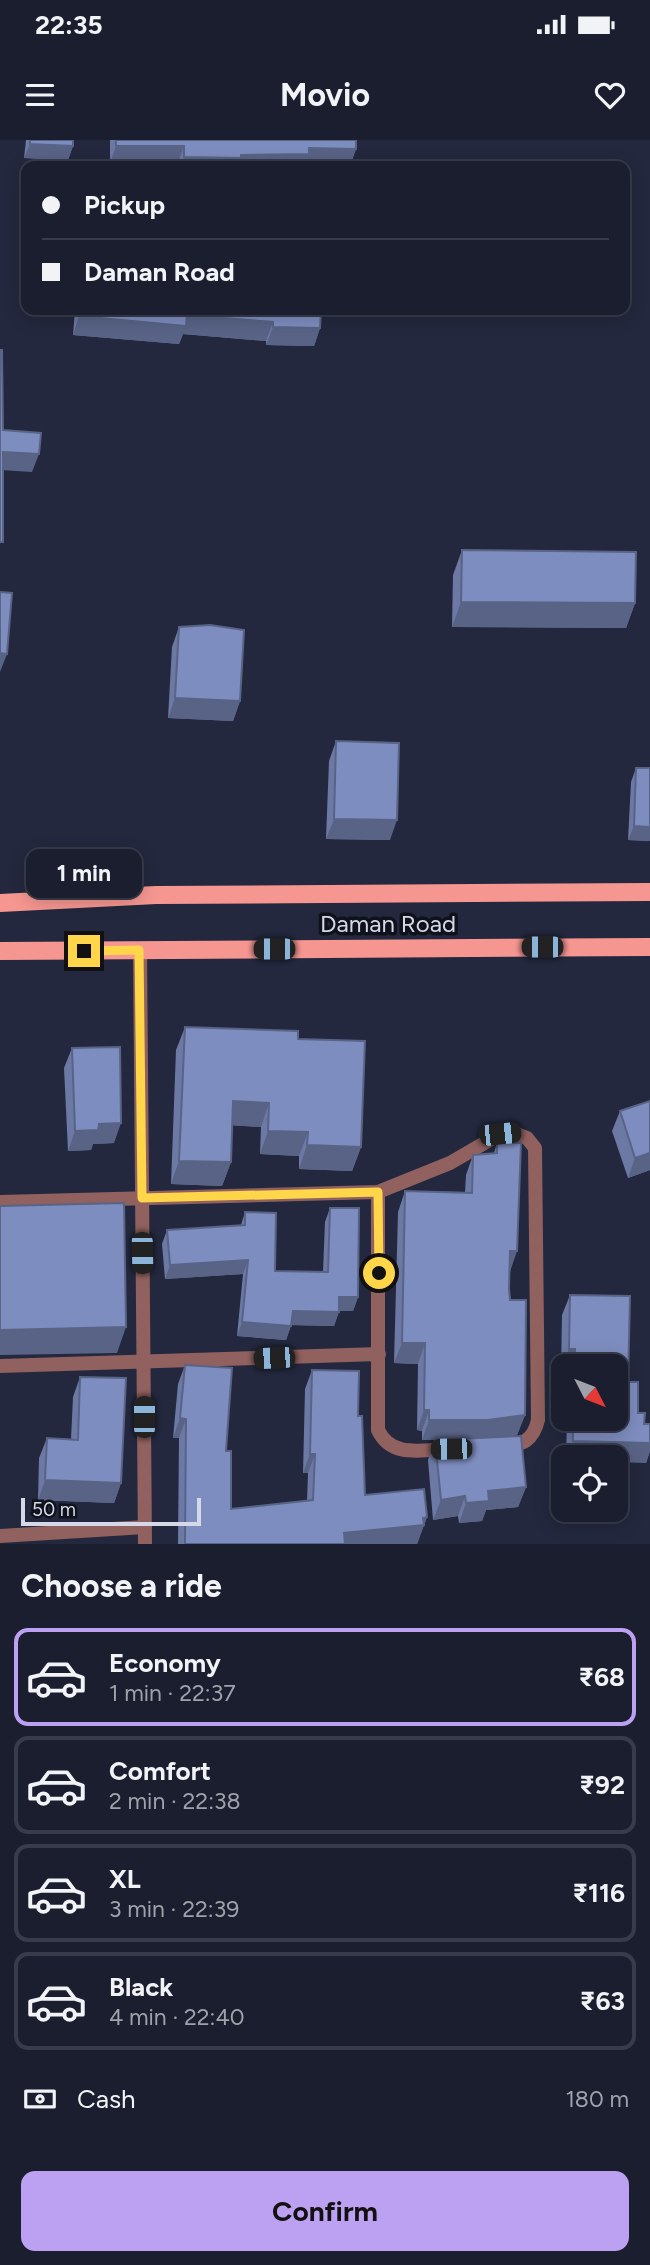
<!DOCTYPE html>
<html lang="en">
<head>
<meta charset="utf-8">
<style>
	:root { --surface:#1a1e2e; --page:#232736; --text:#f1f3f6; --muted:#9fa2aa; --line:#383c4a; --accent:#bca0f2 }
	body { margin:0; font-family:Figtree,sans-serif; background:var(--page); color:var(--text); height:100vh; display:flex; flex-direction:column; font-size:26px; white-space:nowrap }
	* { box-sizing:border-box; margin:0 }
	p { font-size:23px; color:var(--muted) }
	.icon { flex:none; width:38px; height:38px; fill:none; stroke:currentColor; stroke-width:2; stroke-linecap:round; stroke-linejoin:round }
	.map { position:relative; height:1404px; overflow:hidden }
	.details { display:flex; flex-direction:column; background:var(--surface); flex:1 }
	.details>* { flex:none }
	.hud { position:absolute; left:21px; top:21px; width:609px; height:154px; border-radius:14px; box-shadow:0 4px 18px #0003,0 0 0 2px var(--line); display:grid; align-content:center; height:154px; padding:0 21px; background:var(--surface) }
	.needle { width:46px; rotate:132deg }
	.tools { position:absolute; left:551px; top:1214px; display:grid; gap:14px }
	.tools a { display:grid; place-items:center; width:77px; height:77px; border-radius:14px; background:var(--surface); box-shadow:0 4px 18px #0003,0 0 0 2px var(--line); font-size:35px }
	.scale { position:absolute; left:21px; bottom:18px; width:180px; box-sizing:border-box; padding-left:7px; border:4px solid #d4d8e7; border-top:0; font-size:19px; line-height:24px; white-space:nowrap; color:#d4d8e7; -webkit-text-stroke:5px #0f121b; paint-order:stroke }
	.end { position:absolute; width:32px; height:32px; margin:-16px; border:9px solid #ffd54a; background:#111; box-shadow:0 0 0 4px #111 }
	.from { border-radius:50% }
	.bubble { position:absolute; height:49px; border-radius:14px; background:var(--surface); box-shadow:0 4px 18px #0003,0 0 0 2px var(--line); font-size:23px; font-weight:700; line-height:49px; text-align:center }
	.car { position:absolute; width:21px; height:42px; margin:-21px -10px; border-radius:9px; box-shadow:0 0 5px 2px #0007; background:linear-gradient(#222 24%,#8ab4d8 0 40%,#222 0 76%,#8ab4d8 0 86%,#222 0) }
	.hud b { display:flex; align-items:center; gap:24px; height:66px; font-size:26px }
	.hud b+b { border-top:2px solid var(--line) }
	.hud i { width:18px; height:18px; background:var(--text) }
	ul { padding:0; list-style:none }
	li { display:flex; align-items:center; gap:21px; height:98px; margin:0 14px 10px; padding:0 7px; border:4px solid var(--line); border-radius:14px }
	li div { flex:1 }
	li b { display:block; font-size:26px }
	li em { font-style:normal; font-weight:700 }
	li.current { border-color:var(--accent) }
	li>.icon { width:63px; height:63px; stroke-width:1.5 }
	h2 { padding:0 21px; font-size:32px; line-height:84px }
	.pay { display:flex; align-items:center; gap:18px; height:77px; padding:0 21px; font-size:26px }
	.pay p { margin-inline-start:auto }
	.cta { display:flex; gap:14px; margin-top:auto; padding:14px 21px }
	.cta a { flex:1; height:80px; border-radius:14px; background:var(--accent); color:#111; font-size:28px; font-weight:700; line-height:80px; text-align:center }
	.status { display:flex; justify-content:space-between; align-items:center; height:49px; padding:0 35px; background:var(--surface); direction:ltr }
	.status svg { height:19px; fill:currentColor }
	header { display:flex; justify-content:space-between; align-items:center; height:91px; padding:0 21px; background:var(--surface); font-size:32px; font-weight:700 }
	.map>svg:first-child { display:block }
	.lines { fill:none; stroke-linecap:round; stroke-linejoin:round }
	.street { stroke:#90615e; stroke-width:14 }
	.primary { stroke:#f69691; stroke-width:18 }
	.wall { fill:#6c79a4 }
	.shaded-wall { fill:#586386 }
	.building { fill:#7e8dbf; stroke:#586386; stroke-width:2 }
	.route { stroke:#ffd54a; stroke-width:9 }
	.labels { text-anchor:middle; stroke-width:7; stroke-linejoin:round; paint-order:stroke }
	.street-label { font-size:24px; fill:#d4d8e7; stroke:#0f121b }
</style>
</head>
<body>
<div class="status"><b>22:35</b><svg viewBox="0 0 49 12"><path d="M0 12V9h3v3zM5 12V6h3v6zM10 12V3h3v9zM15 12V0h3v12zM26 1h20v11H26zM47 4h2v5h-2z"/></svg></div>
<header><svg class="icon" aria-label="menu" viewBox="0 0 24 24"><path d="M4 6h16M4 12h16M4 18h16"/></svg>Movio<svg class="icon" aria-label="heart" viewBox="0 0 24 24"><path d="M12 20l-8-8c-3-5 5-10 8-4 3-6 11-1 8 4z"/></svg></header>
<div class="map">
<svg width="650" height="1404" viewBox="0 0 650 1404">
	<rect width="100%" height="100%" fill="#23283e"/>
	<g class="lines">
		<g class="street">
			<polyline points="140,810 145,1404"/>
			<path d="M378,1052V1290C391,1318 421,1310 448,1309"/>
			<path d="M0,1062L378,1052L450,1023L500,994L514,993L527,998L535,1008L538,1280C533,1301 523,1304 503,1308"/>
			<polyline points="0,1226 379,1214"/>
			<polyline points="0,1396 145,1387"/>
		</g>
		<g class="primary">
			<polyline points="0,763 156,755 650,752"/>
			<polyline points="0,811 650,807"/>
		</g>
	</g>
	<g class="wall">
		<polygon points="26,0 73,0 73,6 68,20 24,18"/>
		<polygon points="110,0 356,0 356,9 350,26 178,26 178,23 110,23"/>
		<polygon points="75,170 321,170 320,188 314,206 266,205 266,201 183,194 179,204 73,195"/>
		<polygon points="462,410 635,463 626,488 452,487 453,435"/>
		<polygon points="179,487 240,561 233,581 168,578 172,507"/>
		<polygon points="336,601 390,700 326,699 329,621"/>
		<polygon points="636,628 650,628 650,701 628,700 631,642"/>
		<polygon points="185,887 298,899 361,1007 352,1031 299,1029 299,1016 260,1014 261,987 232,985 231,1022 222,1046 171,1044 176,910"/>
		<polygon points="72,908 114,1003 93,1004 91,1010 68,1011 64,928"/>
		<polygon points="650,961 650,1030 628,1038 612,991 620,971"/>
		<polygon points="497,1002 510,1132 510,1160 525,1275 517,1295 506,1297 526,1347 518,1367 486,1370 482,1381 459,1383 458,1376 433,1380 428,1320 435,1300 422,1300 422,1291 417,1290 418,1224 394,1223 398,1072 405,1051 465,1052 466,1035 473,1015 494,1013"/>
		<polygon points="330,1068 358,1157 353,1171 339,1171 334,1186 291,1185 286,1200 237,1196 243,1134 165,1139 162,1104 167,1090 241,1085 245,1072 275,1131 323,1132 325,1082"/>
		<polygon points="570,1155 628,1242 638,1273 644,1284 650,1284 650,1311 646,1323 616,1318 566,1318 567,1279 616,1279 616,1227 564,1227 561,1229 562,1175"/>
		<polygon points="185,1225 226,1311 231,1369 307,1361 308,1333 303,1333 305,1249 312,1230 358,1276 365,1355 427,1377 417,1404 178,1404 179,1298 173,1298 178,1244"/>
		<polygon points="80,1237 121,1343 114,1363 38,1360 39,1318 47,1298 71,1299 73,1257"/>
	</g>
	<g class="shaded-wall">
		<polygon points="30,4 73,6 68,20 24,18"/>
		<polygon points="116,6 184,6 178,23 110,23"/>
		<polygon points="309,8 356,9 350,26 181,26 184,17 241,15"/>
		<polygon points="187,175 273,182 266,201 183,194 179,204 73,195 79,176"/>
		<polygon points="273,187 320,188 314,206 266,205"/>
		<polygon points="3,312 39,314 32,332 0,330"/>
		<polygon points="461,462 635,463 626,488 452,487"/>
		<polygon points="0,513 7,514 0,532"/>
		<polygon points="175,558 240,561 233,581 168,578"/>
		<polygon points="334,679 397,680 390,700 326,699"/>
		<polygon points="634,686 650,687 650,701 628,700"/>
		<polygon points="233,961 269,963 261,987 225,985"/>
		<polygon points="121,983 114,1003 93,1004 91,1010 68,1011 75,991 99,984"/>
		<polygon points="268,991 308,992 299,1016 260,1014"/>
		<polygon points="307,1005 361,1007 352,1031 299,1029"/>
		<polygon points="650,1013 650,1030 628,1038 635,1018"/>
		<polygon points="179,1021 231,1022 222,1046 171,1044"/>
		<polygon points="510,1111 517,1111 510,1132"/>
		<polygon points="248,1120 243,1134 165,1139 170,1125"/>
		<polygon points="339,1157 358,1157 353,1171 334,1171"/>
		<polygon points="293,1171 339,1172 334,1186 288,1185"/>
		<polygon points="242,1182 291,1186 286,1200 237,1196"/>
		<polygon points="126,1187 117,1213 0,1215 0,1190"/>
		<polygon points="402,1203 425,1203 418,1224 394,1223"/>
		<polygon points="569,1209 575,1209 569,1227 564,1227 564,1229 561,1229"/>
		<polygon points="424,1270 429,1270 422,1291 417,1290"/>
		<polygon points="525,1275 517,1295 481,1300 422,1300 429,1280"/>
		<polygon points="180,1278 186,1279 179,1298 173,1298"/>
		<polygon points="573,1301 650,1303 650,1311 646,1323 616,1322 616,1318 567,1318"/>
		<polygon points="310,1314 315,1314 308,1333 303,1333"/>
		<polygon points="45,1340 121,1343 114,1363 38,1360"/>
		<polygon points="526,1347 518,1367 486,1370 482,1381 459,1383 466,1363 488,1351"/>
		<polygon points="465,1356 458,1376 433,1380 441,1360"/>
		<polygon points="427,1377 417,1404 340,1404 344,1393"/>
	</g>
	<g class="building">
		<polygon points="30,0 73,0 73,6 30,4"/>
		<polygon points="116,0 356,0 356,9 309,8 309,14 241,15 241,18 184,17 184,6 116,6"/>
		<polygon points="80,170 321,170 320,188 273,187 273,182 187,175 186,186 79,176"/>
		<polygon points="0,210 2,210 3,290 41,293 39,314 3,312 3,402 0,402"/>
		<polygon points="462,410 636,412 635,463 461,462"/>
		<polygon points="0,452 12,453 7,514 0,513"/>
		<polygon points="210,485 244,490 240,561 175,558 179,487"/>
		<polygon points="336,601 399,603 397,680 334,679"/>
		<polygon points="636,628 650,628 650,687 634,686"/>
		<polygon points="185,887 298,891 298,899 365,901 361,1007 307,1005 308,992 268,991 269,963 233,961 231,1022 179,1021"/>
		<polygon points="120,907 121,983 99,984 98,990 75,991 72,908"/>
		<polygon points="650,961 650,1013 635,1018 620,971"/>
		<polygon points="497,1002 521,1003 517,1111 510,1111 509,1148 510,1160 526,1160 525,1275 488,1280 429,1280 429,1270 424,1270 425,1203 402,1203 405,1051 472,1053 473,1015 497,1013"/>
		<polygon points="124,1063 126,1187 0,1190 0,1066"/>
		<polygon points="330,1068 359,1068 358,1157 339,1157 339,1172 293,1171 291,1186 242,1182 248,1120 170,1125 167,1090 245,1085 245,1072 276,1073 275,1131 328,1132"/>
		<polygon points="570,1155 630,1156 628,1242 638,1242 638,1273 645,1273 644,1284 650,1284 650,1303 573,1301 573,1279 616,1279 616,1227 575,1227 575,1209 569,1209"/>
		<polygon points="185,1225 232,1228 226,1311 231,1311 231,1369 313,1360 315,1314 310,1314 312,1230 359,1231 358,1276 362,1276 365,1355 424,1349 427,1377 423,1378 424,1385 344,1393 345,1404 185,1404 186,1279 180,1278"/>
		<polygon points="80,1237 126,1238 121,1343 45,1340 47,1298 78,1300"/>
		<polygon points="521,1296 526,1347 488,1351 489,1361 466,1363 465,1356 441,1360 435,1300"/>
	</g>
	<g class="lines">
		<polyline class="route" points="84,811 139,810 142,1058 378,1052 379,1133"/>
	</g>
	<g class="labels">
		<g class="street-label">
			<text x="388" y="792">Daman Road</text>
		</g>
	</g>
</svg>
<div class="tools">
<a><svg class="needle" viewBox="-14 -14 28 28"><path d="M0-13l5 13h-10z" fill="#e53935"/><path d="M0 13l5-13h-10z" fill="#9fa2aa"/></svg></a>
<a><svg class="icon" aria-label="locate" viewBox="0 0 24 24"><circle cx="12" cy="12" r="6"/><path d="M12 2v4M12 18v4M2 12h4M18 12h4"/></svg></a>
</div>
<div class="scale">50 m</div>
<i class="end from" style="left:379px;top:1133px"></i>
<i class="end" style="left:84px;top:811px"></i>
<div class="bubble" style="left:26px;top:709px;width:116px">1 min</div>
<i class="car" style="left:542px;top:807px;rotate:270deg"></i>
<i class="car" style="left:274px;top:809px;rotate:270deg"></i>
<i class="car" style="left:500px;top:994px;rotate:84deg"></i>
<i class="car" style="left:142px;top:1113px;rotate:179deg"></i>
<i class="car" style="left:274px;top:1218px;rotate:268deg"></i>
<i class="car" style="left:144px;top:1277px;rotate:0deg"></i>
<i class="car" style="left:451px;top:1309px;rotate:269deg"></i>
<div class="hud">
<b><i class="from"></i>Pickup</b>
<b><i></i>Daman Road</b>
</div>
</div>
<section class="details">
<h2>Choose a ride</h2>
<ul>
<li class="current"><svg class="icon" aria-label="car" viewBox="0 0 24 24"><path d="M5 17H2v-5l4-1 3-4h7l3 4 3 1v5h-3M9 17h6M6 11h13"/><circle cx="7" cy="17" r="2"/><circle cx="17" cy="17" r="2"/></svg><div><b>Economy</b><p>1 min · 22:37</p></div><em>₹68</em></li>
<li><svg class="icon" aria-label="car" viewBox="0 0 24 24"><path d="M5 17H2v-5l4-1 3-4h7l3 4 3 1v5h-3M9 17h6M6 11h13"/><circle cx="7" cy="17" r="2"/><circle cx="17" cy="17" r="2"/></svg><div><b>Comfort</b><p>2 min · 22:38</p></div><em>₹92</em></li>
<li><svg class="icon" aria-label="car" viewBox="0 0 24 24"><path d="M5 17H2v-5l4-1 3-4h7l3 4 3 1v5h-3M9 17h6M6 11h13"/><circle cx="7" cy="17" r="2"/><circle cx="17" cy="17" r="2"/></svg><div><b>XL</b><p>3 min · 22:39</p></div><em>₹116</em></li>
<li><svg class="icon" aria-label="car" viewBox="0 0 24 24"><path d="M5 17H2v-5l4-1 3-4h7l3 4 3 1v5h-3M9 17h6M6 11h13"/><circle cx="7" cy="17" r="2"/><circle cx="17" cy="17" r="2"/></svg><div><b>Black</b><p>4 min · 22:40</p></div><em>₹63</em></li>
</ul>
<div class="pay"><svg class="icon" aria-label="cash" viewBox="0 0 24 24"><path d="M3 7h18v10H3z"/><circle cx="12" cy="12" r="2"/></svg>Cash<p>180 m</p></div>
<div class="cta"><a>Confirm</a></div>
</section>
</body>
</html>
